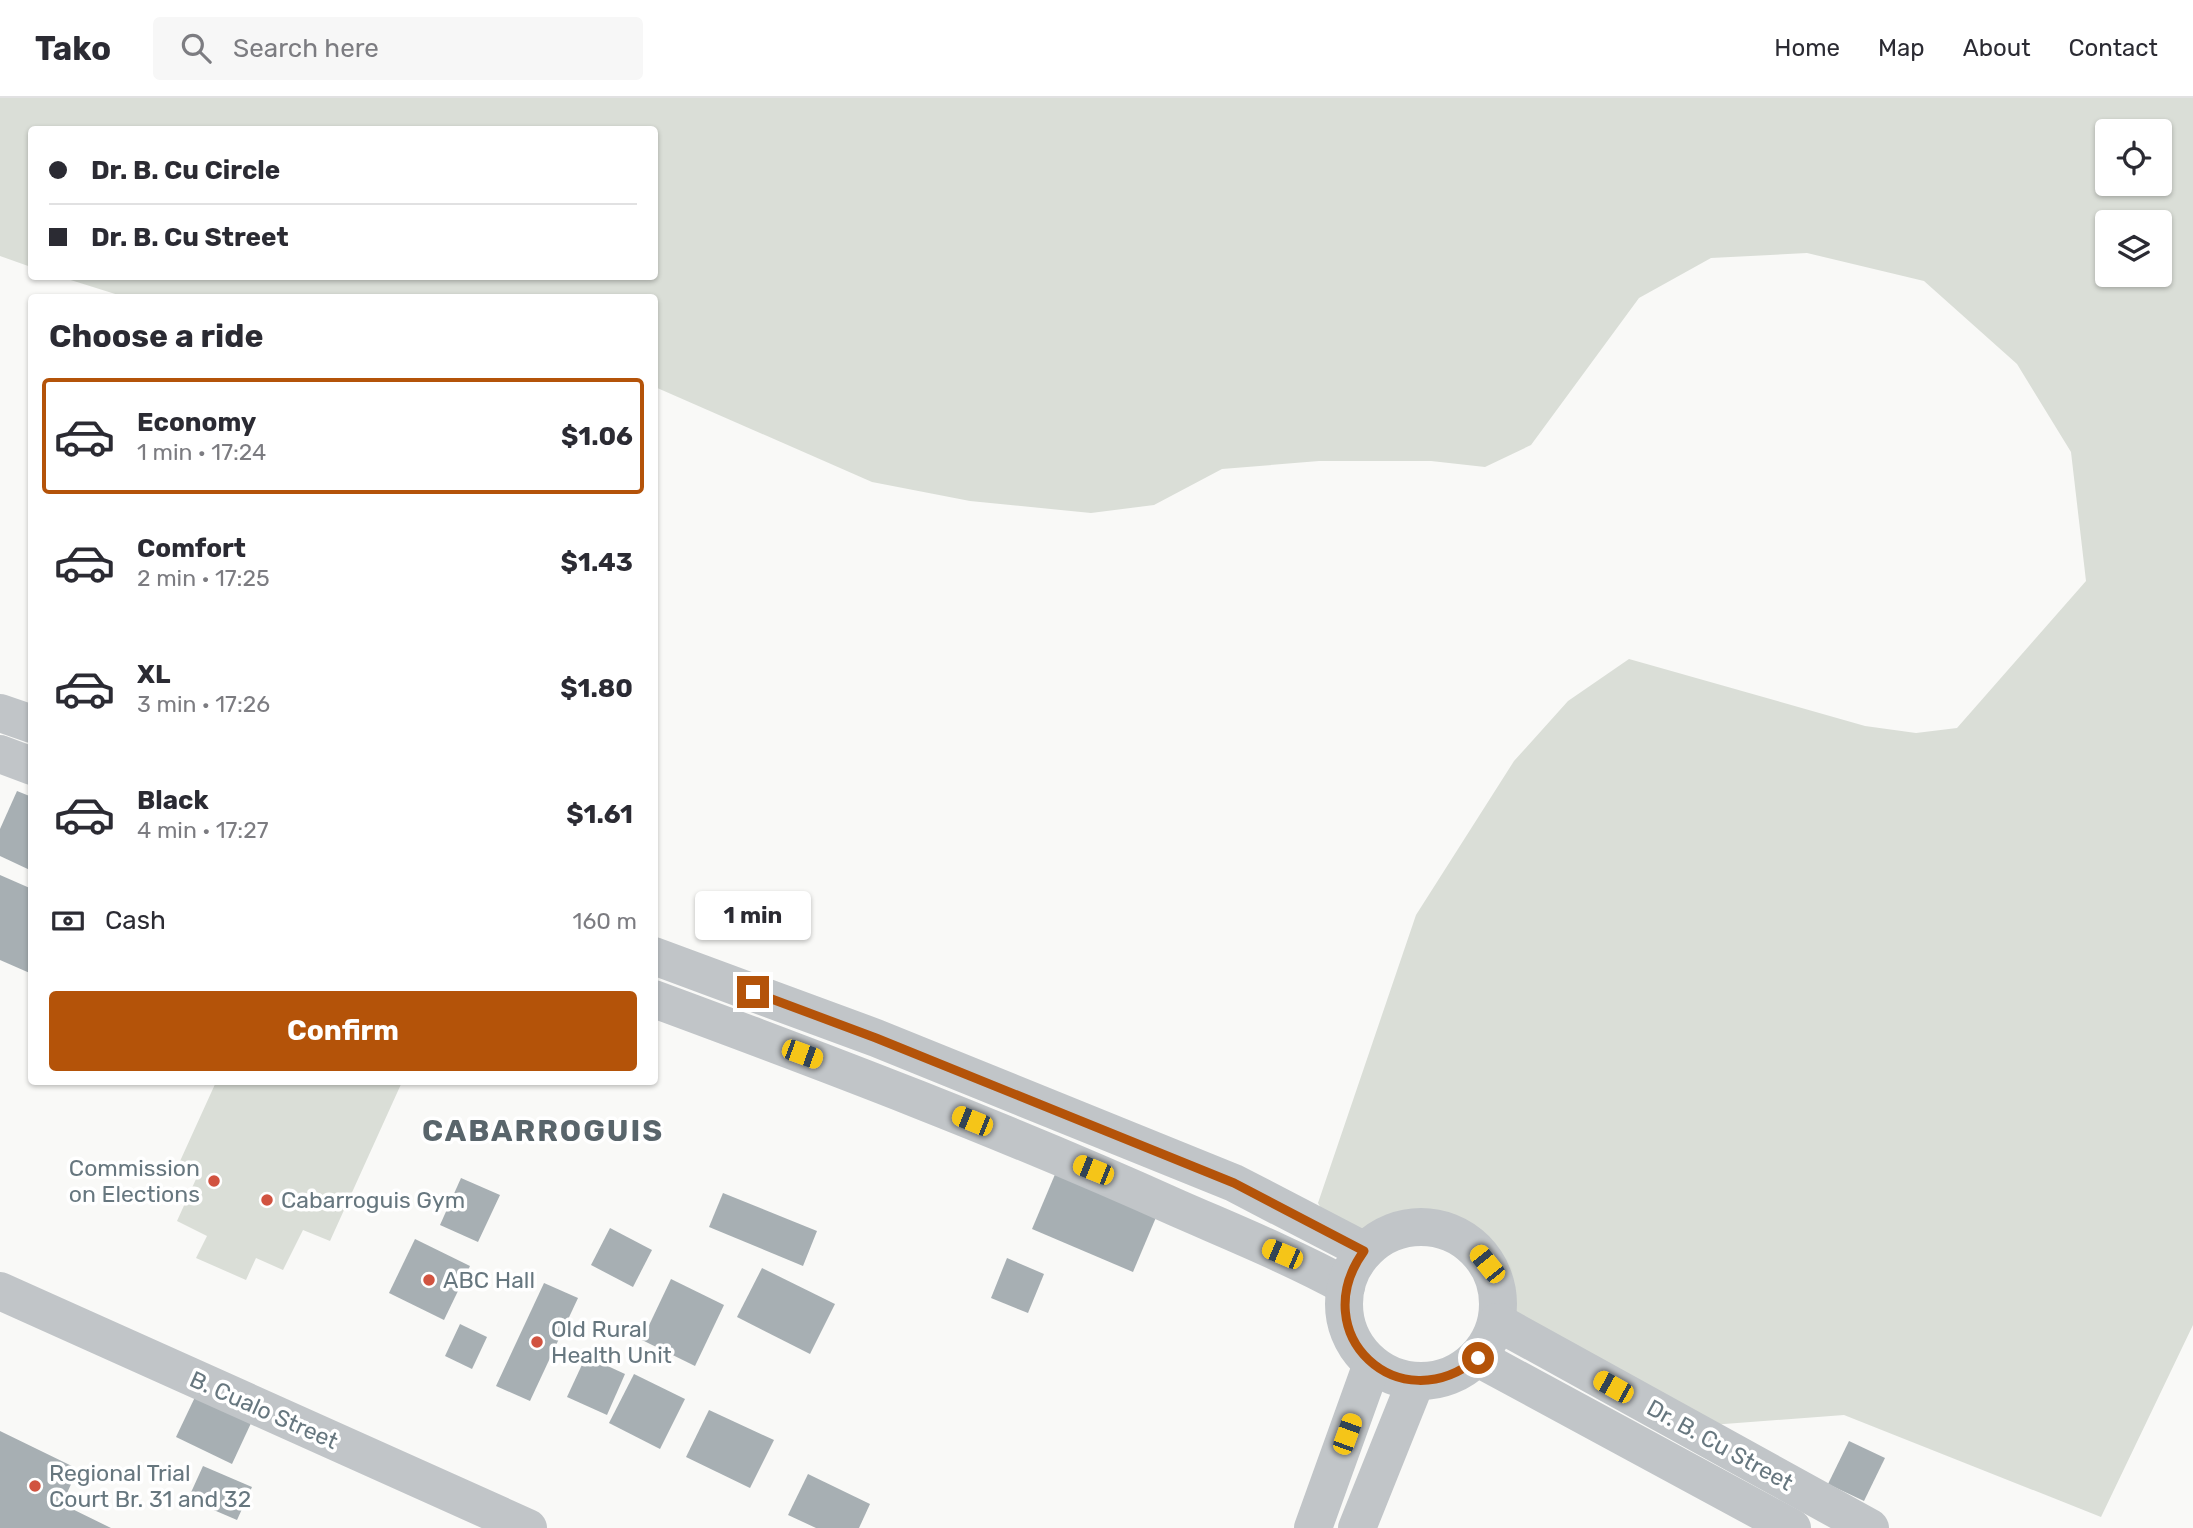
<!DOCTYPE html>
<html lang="en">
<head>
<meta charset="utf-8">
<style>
	:root { --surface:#fff; --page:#f7f7f7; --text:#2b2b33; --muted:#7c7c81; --line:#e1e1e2; --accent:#b45309 }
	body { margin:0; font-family:Rubik,sans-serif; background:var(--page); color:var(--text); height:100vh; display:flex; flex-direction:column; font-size:26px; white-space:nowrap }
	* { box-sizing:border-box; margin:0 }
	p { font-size:23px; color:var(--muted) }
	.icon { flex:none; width:38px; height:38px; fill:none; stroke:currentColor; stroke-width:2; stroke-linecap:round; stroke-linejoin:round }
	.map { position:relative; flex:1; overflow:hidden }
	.panel { position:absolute; left:28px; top:196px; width:630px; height:791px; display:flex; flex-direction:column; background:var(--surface); border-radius:7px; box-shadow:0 2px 5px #0004 }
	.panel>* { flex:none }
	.banner { position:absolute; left:28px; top:28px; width:630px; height:154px; border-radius:7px; box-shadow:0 2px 5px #0004; display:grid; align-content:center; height:154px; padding:0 21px; background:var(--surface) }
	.tools { position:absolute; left:2095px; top:21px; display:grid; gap:14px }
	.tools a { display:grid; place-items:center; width:77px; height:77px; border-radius:7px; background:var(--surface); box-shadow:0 2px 5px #0004; font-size:35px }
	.end { position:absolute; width:32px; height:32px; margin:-16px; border:9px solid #b45309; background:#fff; box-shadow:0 0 0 4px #fff }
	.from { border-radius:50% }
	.bubble { position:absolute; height:49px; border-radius:7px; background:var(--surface); box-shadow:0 2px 5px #0004; font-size:23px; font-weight:700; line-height:49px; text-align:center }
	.car { position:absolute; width:21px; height:42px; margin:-21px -10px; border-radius:9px; box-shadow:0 0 5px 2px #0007; background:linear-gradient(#f5c518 24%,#345 0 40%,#f5c518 0 76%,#345 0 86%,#f5c518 0) }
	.banner b { display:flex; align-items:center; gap:24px; height:66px; font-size:26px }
	.banner b+b { border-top:2px solid var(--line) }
	.banner i { width:18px; height:18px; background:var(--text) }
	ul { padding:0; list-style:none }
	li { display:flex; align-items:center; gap:21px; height:116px; margin:0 14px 10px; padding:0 7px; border:4px solid transparent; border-radius:7px }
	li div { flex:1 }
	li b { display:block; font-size:26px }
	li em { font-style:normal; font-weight:700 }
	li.on { border-color:var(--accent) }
	li>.icon { width:63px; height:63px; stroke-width:1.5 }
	h2 { padding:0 21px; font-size:32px; line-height:84px }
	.pay { display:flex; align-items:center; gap:18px; height:77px; padding:0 21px; font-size:26px }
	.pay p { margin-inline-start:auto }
	.action { display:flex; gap:14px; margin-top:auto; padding:14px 21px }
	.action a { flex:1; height:80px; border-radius:7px; background:var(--accent); color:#fff; font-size:28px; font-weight:700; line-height:80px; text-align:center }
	header { display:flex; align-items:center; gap:42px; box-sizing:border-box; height:98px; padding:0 35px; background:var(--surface); border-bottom:2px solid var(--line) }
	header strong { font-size:33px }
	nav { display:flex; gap:38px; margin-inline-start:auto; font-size:24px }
	.search { width:490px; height:63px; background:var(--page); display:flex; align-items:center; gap:18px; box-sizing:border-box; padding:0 24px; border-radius:7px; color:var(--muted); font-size:26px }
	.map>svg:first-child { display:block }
	.green { fill:#daded7; fill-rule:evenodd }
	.building { fill:#a7afb3 }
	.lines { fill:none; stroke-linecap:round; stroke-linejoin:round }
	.minor { stroke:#c1c5c8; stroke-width:38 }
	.route { stroke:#b45309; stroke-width:9 }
	.poi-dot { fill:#d15340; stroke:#fff; stroke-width:2.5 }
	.labels { text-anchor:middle; stroke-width:7; stroke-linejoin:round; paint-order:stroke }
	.poi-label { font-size:23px; fill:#67777f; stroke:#fff; text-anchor:start }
	.street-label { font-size:23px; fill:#67777f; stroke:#fff }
	.district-label { font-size:30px; font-weight:bold; letter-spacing:2px; fill:#59656b; stroke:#fff }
</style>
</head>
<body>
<header>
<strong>Tako</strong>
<div class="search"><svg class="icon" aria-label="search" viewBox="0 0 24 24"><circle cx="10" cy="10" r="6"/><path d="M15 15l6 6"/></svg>Search here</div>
<nav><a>Home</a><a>Map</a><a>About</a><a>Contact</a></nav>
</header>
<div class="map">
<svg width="2193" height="1430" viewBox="0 0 2193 1430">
	<rect width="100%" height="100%" fill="#f9f9f7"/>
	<g class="green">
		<path d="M0,0H2193V1227L2101,1419L1844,1317L1711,1327L1499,1205C1486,1124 1401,1102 1353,1169L1318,1105L1416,817L1514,663L1568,603L1629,561L1865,628L1916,635L1957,630L2086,483L2071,354L2017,266L1924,183L1807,155L1711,160L1639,200L1531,347L1485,369L1431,363H1319L1222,371L1154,407L1091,415L970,403L872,384L655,289L654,200H128L61,179L654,178V32H32L31,169L0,158ZM2107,33H2160V86H2107ZM2107,124H2160V177H2107Z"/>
		<polygon points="216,984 402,984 330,1143 303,1132 283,1172 256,1160 246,1182 196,1160 207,1138 177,1123 196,1081 176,1072"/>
	</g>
	<g class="building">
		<polygon points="17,693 32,699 32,773 0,758 0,731"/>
		<polygon points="0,777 32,791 32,876 0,862"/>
		<polygon points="1056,1074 1157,1117 1133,1174 1032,1131"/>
		<polygon points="461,1080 500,1097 478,1144 440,1127"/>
		<polygon points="723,1095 817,1133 803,1168 709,1129"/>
		<polygon points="610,1130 652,1152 633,1189 591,1167"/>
		<polygon points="415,1141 470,1168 444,1222 389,1195"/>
		<polygon points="1007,1160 1044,1176 1028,1215 991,1200"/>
		<polygon points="762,1170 835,1206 810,1256 737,1219"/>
		<polygon points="671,1181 724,1207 695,1268 642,1242"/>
		<polygon points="544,1185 578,1200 530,1303 496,1288"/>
		<polygon points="460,1226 487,1239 472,1271 445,1258"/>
		<polygon points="586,1258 625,1276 607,1317 567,1299"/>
		<polygon points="634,1276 685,1301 660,1351 609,1325"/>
		<polygon points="196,1297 252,1323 232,1366 176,1339"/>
		<polygon points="709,1312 774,1342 750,1390 686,1359"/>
		<polygon points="0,1333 78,1371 62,1406 111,1430 0,1430"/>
		<polygon points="1849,1343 1885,1360 1864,1403 1828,1386"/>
		<polygon points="203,1368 252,1389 237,1422 188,1401"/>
		<polygon points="808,1376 870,1406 859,1430 816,1430 788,1417"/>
	</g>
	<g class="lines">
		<g class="minor">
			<polyline points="0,615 32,626"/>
			<polyline points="0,656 32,668"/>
			<polyline points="654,858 876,940 1234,1085 1365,1153"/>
			<path d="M654,901C830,966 1006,1033 1177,1110C1234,1135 1291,1158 1346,1188"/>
			<circle cx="1421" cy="1206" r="77"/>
			<polyline points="0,1193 528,1430"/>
			<polyline points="1497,1224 1870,1430"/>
			<polyline points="1478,1260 1792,1430"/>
			<polyline points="1313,1430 1372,1266"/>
			<polyline points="1357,1430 1416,1283"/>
		</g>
	</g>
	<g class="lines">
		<path class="route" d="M753,894L876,940L1234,1085L1364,1153C1304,1236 1399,1325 1478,1260"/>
	</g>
	<g class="poi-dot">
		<circle cx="214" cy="1083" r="7"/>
		<circle cx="267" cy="1102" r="7"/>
		<circle cx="429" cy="1182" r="7"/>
		<circle cx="537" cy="1244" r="7"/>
		<circle cx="35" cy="1388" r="7"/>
	</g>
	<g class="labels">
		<g class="poi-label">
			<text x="200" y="1078" text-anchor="end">Commission<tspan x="200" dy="26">on Elections</tspan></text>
			<text x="281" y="1110">Cabarroguis Gym</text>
			<text x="443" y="1190">ABC Hall</text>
			<text x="551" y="1239">Old Rural<tspan x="551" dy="26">Health Unit</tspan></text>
			<text x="49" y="1383">Regional Trial<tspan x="49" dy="26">Court Br. 31 and 32</tspan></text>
		</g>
		<g class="street-label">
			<text transform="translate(264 1312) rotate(24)" y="8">B. Cualo Street</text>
			<text transform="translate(1720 1347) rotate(29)" y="8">Dr. B. Cu Street</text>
		</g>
		<g class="district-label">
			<text x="543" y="1043">CABARROGUIS</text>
		</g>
	</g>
</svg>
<div class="tools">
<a><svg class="icon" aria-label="locate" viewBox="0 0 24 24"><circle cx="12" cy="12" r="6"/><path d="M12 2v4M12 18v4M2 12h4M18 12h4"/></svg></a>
<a><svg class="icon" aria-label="layers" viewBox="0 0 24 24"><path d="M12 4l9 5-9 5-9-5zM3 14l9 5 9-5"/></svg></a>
</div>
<i class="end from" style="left:1478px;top:1260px"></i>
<i class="end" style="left:753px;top:894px"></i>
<div class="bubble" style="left:695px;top:793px;width:116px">1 min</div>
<i class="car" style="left:802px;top:956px;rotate:110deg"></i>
<i class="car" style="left:972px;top:1023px;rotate:292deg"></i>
<i class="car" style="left:1093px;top:1072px;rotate:292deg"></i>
<i class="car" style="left:1282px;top:1156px;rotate:293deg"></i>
<i class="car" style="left:1487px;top:1166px;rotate:321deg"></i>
<i class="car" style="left:1613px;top:1289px;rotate:299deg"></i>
<i class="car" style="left:1347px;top:1336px;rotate:20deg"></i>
<div class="banner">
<b><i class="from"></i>Dr. B. Cu Circle</b>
<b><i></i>Dr. B. Cu Street</b>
</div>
<section class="panel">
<h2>Choose a ride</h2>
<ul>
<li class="on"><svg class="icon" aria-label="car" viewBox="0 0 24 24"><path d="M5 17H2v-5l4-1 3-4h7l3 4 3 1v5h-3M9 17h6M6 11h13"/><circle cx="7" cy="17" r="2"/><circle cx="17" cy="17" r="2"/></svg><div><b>Economy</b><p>1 min · 17:24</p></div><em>$1.06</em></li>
<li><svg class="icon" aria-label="car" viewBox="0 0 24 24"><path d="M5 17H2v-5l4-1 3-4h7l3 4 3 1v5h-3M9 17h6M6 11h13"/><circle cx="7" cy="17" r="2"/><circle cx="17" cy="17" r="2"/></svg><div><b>Comfort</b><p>2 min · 17:25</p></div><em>$1.43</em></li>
<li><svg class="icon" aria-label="car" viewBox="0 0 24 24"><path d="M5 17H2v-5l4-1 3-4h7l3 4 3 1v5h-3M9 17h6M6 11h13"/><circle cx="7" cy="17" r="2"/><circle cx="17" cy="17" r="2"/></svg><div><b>XL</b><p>3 min · 17:26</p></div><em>$1.80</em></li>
<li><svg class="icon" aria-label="car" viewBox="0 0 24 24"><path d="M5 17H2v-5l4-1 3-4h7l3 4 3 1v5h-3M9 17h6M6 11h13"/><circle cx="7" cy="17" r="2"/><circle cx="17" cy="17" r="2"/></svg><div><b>Black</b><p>4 min · 17:27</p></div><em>$1.61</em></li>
</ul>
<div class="pay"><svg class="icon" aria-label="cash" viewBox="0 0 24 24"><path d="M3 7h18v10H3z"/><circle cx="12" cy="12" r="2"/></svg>Cash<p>160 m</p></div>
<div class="action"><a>Confirm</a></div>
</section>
</div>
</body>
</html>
